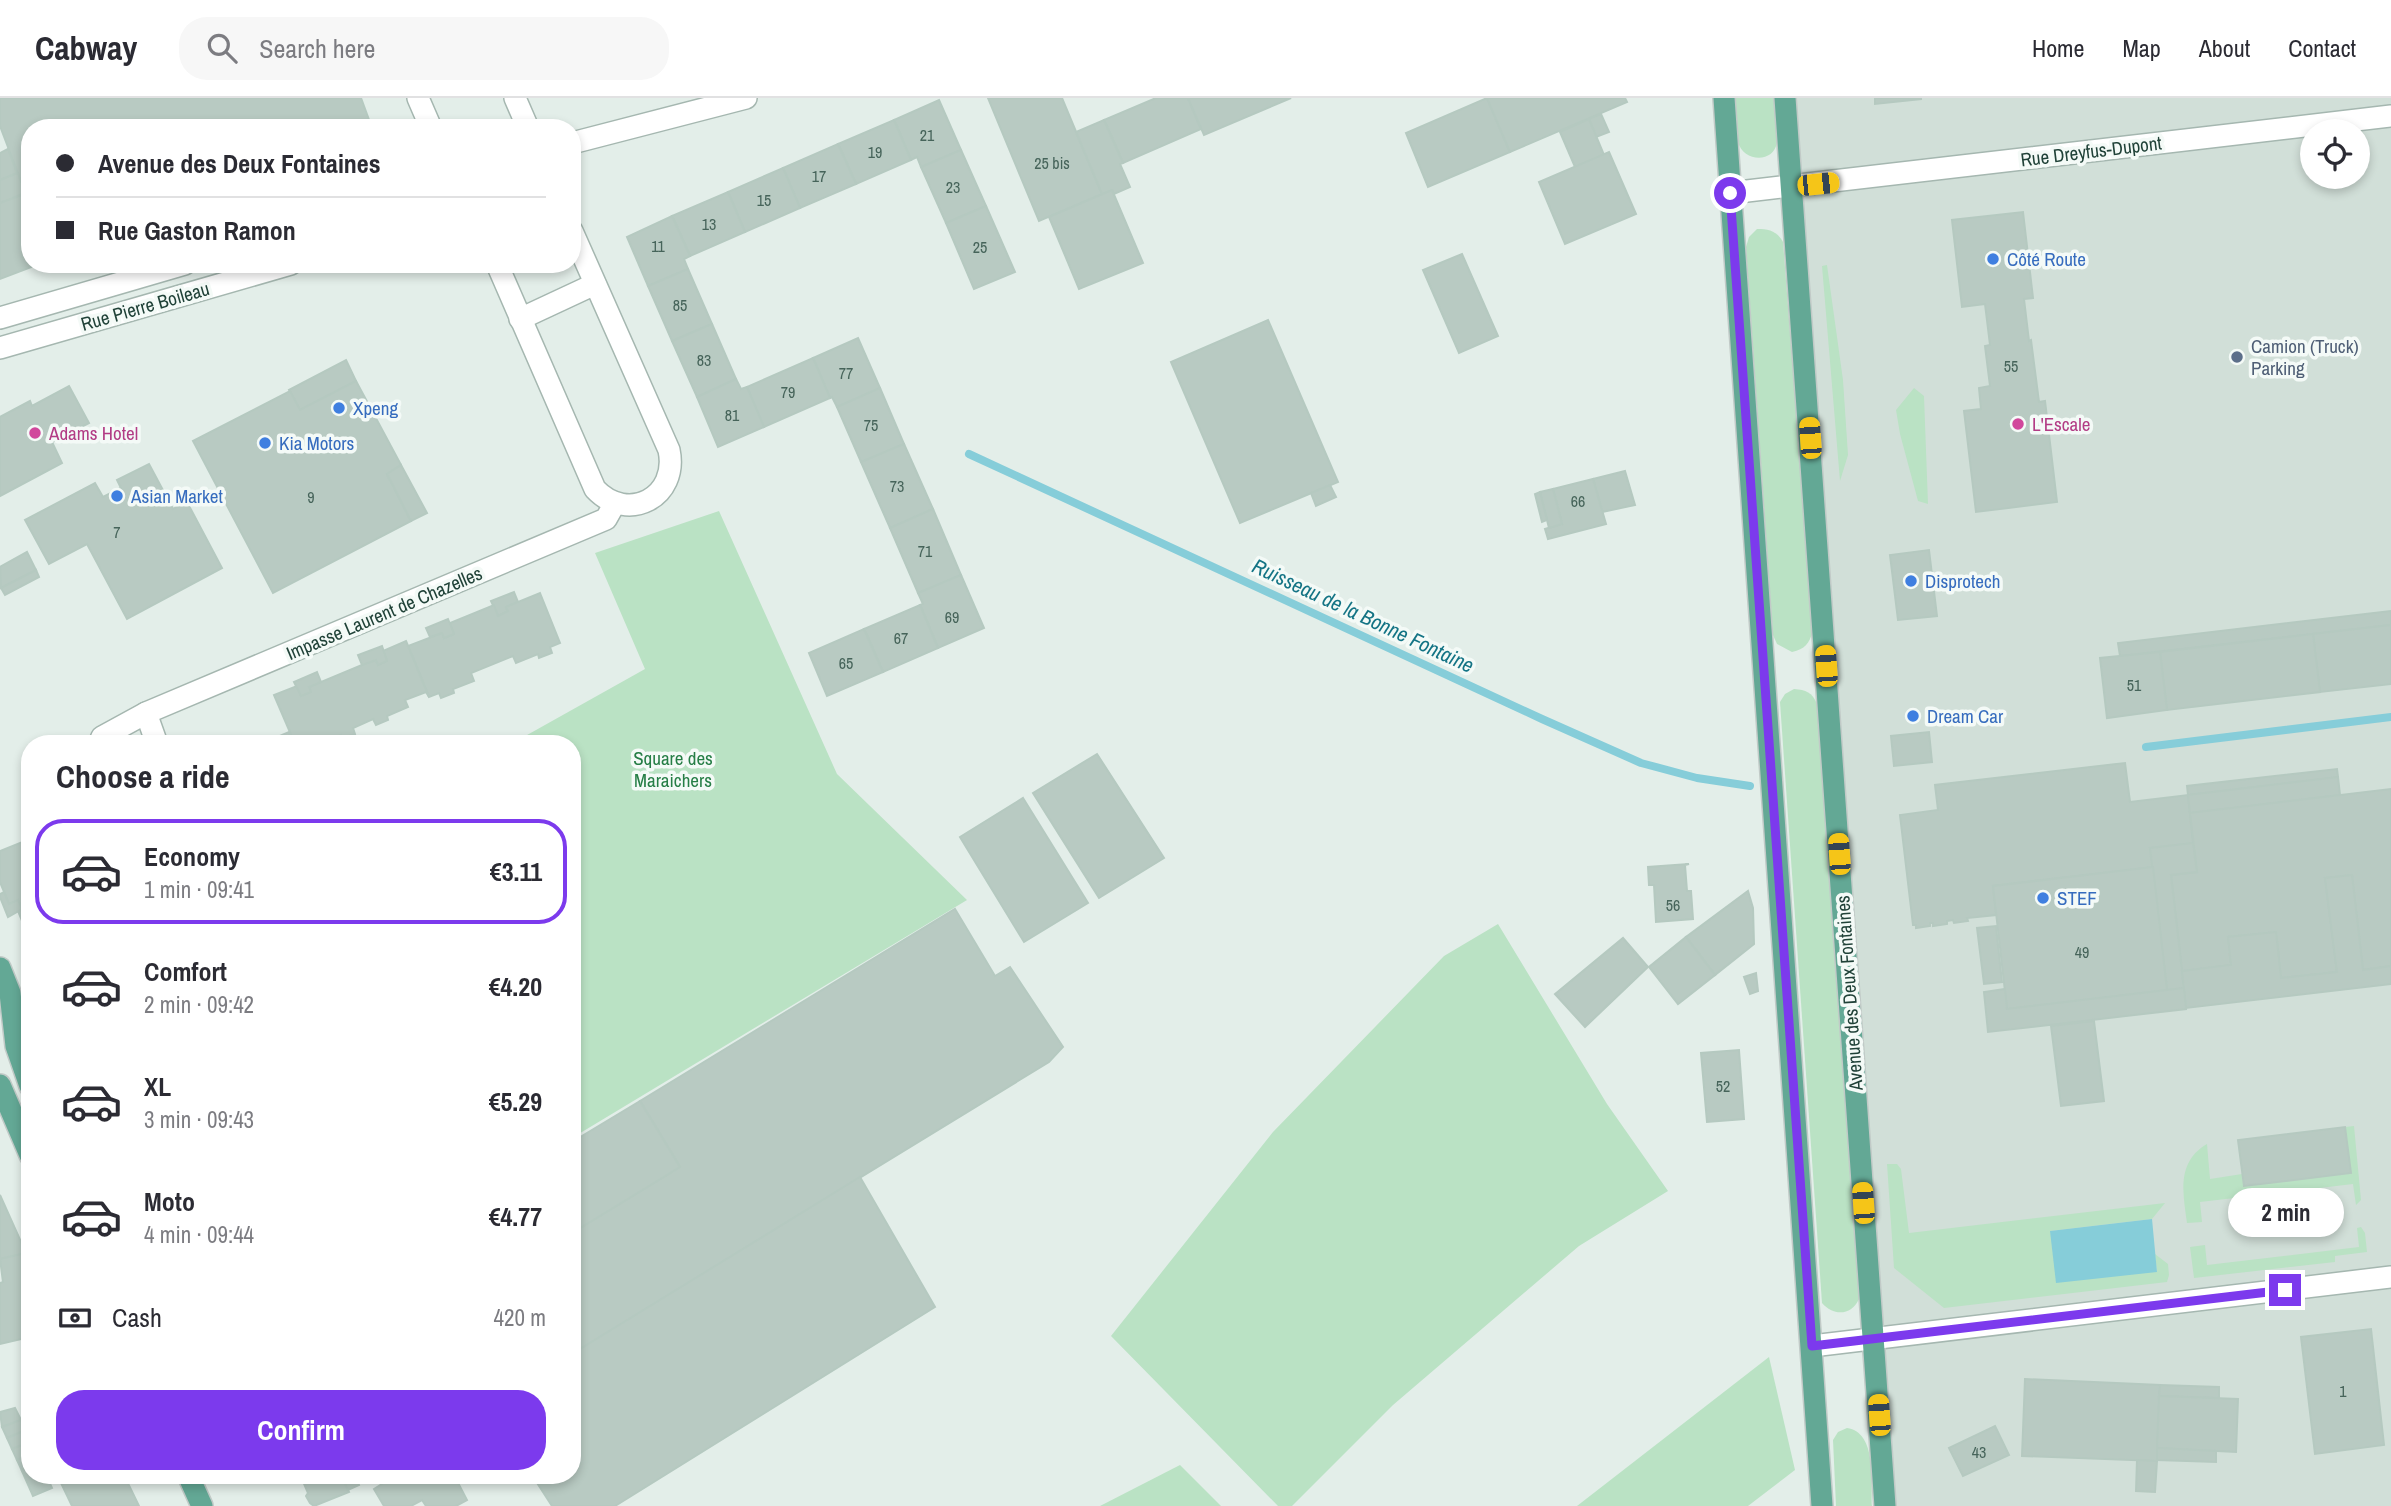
<!DOCTYPE html>
<html lang="en">
<head>
<meta charset="utf-8">
<style>
	:root { --surface:#fff; --page:#f7f7f7; --text:#2b2b33; --muted:#7c7c81; --line:#e1e1e2; --accent:#7c3aed }
	body { margin:0; font-family:"Archivo Narrow",sans-serif; background:var(--page); color:var(--text); height:100vh; display:flex; flex-direction:column; font-size:26px; white-space:nowrap }
	* { box-sizing:border-box; margin:0 }
	p { font-size:23px; color:var(--muted) }
	.icon { flex:none; width:38px; height:38px; fill:none; stroke:currentColor; stroke-width:2; stroke-linecap:round; stroke-linejoin:round }
	.map { position:relative; flex:1; overflow:hidden }
	.details { position:absolute; left:21px; top:637px; width:560px; height:749px; display:flex; flex-direction:column; background:var(--surface); border-radius:28px; box-shadow:0 4px 10px #0003 }
	.details>* { flex:none }
	.banner { position:absolute; left:21px; top:21px; width:560px; height:154px; border-radius:28px; box-shadow:0 4px 10px #0003; display:grid; align-content:center; height:154px; padding:0 35px; background:var(--surface) }
	.controls { position:absolute; left:2300px; top:21px; display:grid; gap:14px }
	.controls a { display:grid; place-items:center; width:70px; height:70px; border-radius:50%; background:var(--surface); box-shadow:0 4px 10px #0003; font-size:35px }
	.end { position:absolute; width:32px; height:32px; margin:-16px; border:9px solid #7c3aed; background:#fff; box-shadow:0 0 0 4px #fff }
	.from { border-radius:50% }
	.bubble { position:absolute; height:49px; border-radius:24px; background:var(--surface); box-shadow:0 4px 10px #0003; font-size:23px; font-weight:700; line-height:49px; text-align:center }
	.car { position:absolute; width:21px; height:42px; margin:-21px -10px; border-radius:9px; box-shadow:0 0 5px 2px #0007; background:linear-gradient(#f5c518 24%,#345 0 40%,#f5c518 0 76%,#345 0 86%,#f5c518 0) }
	.banner b { display:flex; align-items:center; gap:24px; height:66px; font-size:26px }
	.banner b+b { border-top:2px solid var(--line) }
	.banner i { width:18px; height:18px; background:var(--text) }
	ul { padding:0; list-style:none }
	li { display:flex; align-items:center; gap:21px; height:105px; margin:0 14px 10px; padding:0 21px; border:4px solid transparent; border-radius:28px }
	li div { flex:1 }
	li b { display:block; font-size:26px }
	li em { font-style:normal; font-weight:700 }
	li.current { border-color:var(--accent) }
	li>.icon { width:63px; height:63px; stroke-width:1.5 }
	h2 { padding:0 35px; font-size:32px; line-height:84px }
	.pay { display:flex; align-items:center; gap:18px; height:77px; padding:0 35px; font-size:26px }
	.pay p { margin-inline-start:auto }
	.primary-button { display:flex; gap:14px; margin-top:auto; padding:14px 35px }
	.primary-button a { flex:1; height:80px; border-radius:28px; background:var(--accent); color:#fff; font-size:28px; font-weight:700; line-height:80px; text-align:center }
	header { display:flex; align-items:center; gap:42px; box-sizing:border-box; height:98px; padding:0 35px; background:var(--surface); border-bottom:2px solid var(--line) }
	header strong { font-size:33px }
	nav { display:flex; gap:38px; margin-inline-start:auto; font-size:24px }
	.search { width:490px; height:63px; background:var(--page); display:flex; align-items:center; gap:18px; box-sizing:border-box; padding:0 24px; border-radius:28px; color:var(--muted); font-size:26px }
	.map>svg:first-child { display:block }
	.built { fill:#d1dfd8; fill-rule:evenodd }
	.green { fill:#bae2c4 }
	.water { fill:#86cdd9 }
	.lines { fill:none; stroke-linecap:round; stroke-linejoin:round }
	.stream { stroke:#86cdd9; stroke-width:8 }
	.building { fill:#b8cac2; stroke:#b5c9c0; stroke-width:2 }
	.street-casing { stroke:#a5b7b0; stroke-width:24 }
	.primary-casing { stroke:#c1cac7; stroke-width:24 }
	.street { stroke:#fff; stroke-width:21 }
	.primary { stroke:#63a895; stroke-width:21 }
	.route { stroke:#7c3aed; stroke-width:9 }
	.shop-dot { fill:#3f7fe0; stroke:#f4faf7; stroke-width:2.5 }
	.service-dot { fill:#5c6f8a; stroke:#f4faf7; stroke-width:2.5 }
	.hotel-dot { fill:#d1479c; stroke:#f4faf7; stroke-width:2.5 }
	.labels { text-anchor:middle; stroke-width:7; stroke-linejoin:round; paint-order:stroke }
	.number-label { font-size:16px; fill:#46645a }
	.street-label { font-size:19px; fill:#204238; stroke:#f4faf7 }
	.shop-label { font-size:19px; fill:#366cbe; stroke:#f4faf7; text-anchor:start }
	.service-label { font-size:19px; fill:#4e5e75; stroke:#f4faf7; text-anchor:start }
	.hotel-label { font-size:19px; fill:#b23c85; stroke:#f4faf7; text-anchor:start }
	.park-label { font-size:19px; fill:#267e46; stroke:#f4faf7 }
	.water-label { font-size:21px; font-style:italic; fill:#147485; stroke:#f4faf7 }
</style>
</head>
<body>
<header>
<strong>Cabway</strong>
<div class="search"><svg class="icon" aria-label="search" viewBox="0 0 24 24"><circle cx="10" cy="10" r="6"/><path d="M15 15l6 6"/></svg>Search here</div>
<nav><a>Home</a><a>Map</a><a>About</a><a>Contact</a></nav>
</header>
<div class="map">
<svg width="2391" height="1408" viewBox="0 0 2391 1408">
	<rect width="100%" height="100%" fill="#e3eee9"/>
	<path class="built" d="M1785,0H2391V1408H1885ZM2312,33H2357V79H2312Z"/>
	<g class="green">
		<path d="M1735,0H1775C1776,14 1780,31 1777,44C1774,66 1743,64 1738,44C1734,31 1736,14 1735,0Z"/>
		<path d="M1757,131C1769,131 1777,133 1783,144L1813,533C1809,546 1805,551 1792,554L1777,546L1773,537L1746,149L1749,139Z"/>
		<polygon points="1827,167 1843,282 1848,357 1840,383 1822,168"/>
		<polygon points="1914,290 1924,298 1928,406 1918,403 1900,336 1896,312"/>
		<polygon points="719,413 837,676 967,802 572,1040 572,646 511,646 645,571 595,455"/>
		<path d="M1794,591C1806,592 1812,594 1817,606L1859,1201C1852,1217 1834,1219 1822,1205L1780,604L1785,596Z"/>
		<polygon points="1498,826 1607,1006 1668,1093 1579,1148 1393,1307 1292,1408 1278,1408 1111,1238 1273,1034 1444,858"/>
		<path d="M2354,1028L2361,1102L2356,1107L2353,1086L2200,1104L2202,1124L2187,1125C2183,1096 2176,1064 2207,1046L2210,1081L2242,1076L2244,1088L2351,1074L2345,1029Z"/>
		<polygon points="1887,1066 1897,1066 1901,1071 1909,1135 2165,1105 2152,1121 2050,1133 2157,1174 2155,1156 2168,1166 2169,1177 2167,1184 1944,1210 1894,1170"/>
		<polygon points="2361,1129 2365,1135 2367,1154 2335,1158 2335,1164 2194,1180 2190,1149 2205,1147 2207,1167 2359,1149 2357,1130"/>
		<polygon points="1769,1259 1795,1372 1748,1408 1577,1408"/>
		<path d="M1847,1330C1877,1334 1871,1384 1872,1408H1836L1833,1342L1838,1334Z"/>
		<polygon points="1180,1367 1221,1408 1100,1408"/>
	</g>
	<polygon class="water" points="2152,1121 2157,1174 2056,1185 2050,1133"/>
	<g class="lines">
		<g class="stream">
			<polyline points="969,356 1542,621 1641,665 1697,680 1750,688"/>
			<polyline points="2146,649 2391,619"/>
		</g>
	</g>
	<g class="building">
		<polygon points="0,0 361,0 372,30 30,30 30,83 22,86 0,28"/>
		<polygon points="988,0 1062,0 1102,96 1039,123"/>
		<polygon points="1156,0 1188,0 1201,31 1123,65 1104,22"/>
		<polygon points="1188,0 1291,0 1204,37"/>
		<polygon points="1487,0 1510,54 1428,89 1406,35"/>
		<polygon points="1487,0 1625,0 1627,4 1510,54"/>
		<polygon points="1875,0 1921,0 1921,1 1875,6"/>
		<polygon points="939,2 961,52 921,69 917,59 911,62 894,22"/>
		<polygon points="1601,16 1609,34 1596,39 1589,21"/>
		<polygon points="1589,21 1604,57 1575,69 1560,34"/>
		<polygon points="894,22 911,62 856,86 838,46"/>
		<polygon points="1104,22 1123,65 1120,66 1130,89 1114,96 1112,92 1102,96 1076,34"/>
		<polygon points="838,46 856,86 800,110 783,70"/>
		<polygon points="8,51 17,75 0,82 0,55"/>
		<polygon points="961,52 986,108 946,125 921,69"/>
		<polygon points="1609,54 1636,116 1565,146 1539,84"/>
		<polygon points="783,70 800,110 745,134 728,94"/>
		<polygon points="18,75 25,95 0,105 0,82"/>
		<polygon points="1112,92 1143,165 1079,191 1049,119"/>
		<polygon points="30,94 30,166 39,166 0,181 0,105"/>
		<polygon points="728,94 745,134 690,158 672,118"/>
		<polygon points="986,108 1015,174 974,191 946,125"/>
		<polygon points="2023,114 2033,200 2024,201 2029,243 2031,242 2039,304 2045,303 2057,404 1976,414 1964,313 1981,311 1979,290 1990,288 1985,248 1990,247 1985,206 1962,209 1952,122"/>
		<polygon points="672,118 690,158 684,161 688,171 648,188 627,139"/>
		<polygon points="1462,156 1498,238 1459,255 1423,172"/>
		<polygon points="688,171 712,226 672,243 648,188"/>
		<polygon points="1268,222 1338,384 1240,425 1171,264"/>
		<polygon points="712,226 736,281 697,299 672,243"/>
		<polygon points="858,240 880,290 837,309 832,299 830,300 813,260"/>
		<polygon points="813,260 830,300 764,329 747,289"/>
		<polygon points="346,262 356,283 300,312 289,292"/>
		<polygon points="736,281 741,291 747,289 764,329 718,349 697,299"/>
		<polygon points="356,283 401,367 387,376 411,423 273,495 193,343 290,293 300,312"/>
		<polygon points="69,288 89,325 52,344 62,365 0,398 0,319 30,303 32,308"/>
		<polygon points="880,290 904,346 861,364 837,309"/>
		<polygon points="904,346 933,411 890,430 861,364"/>
		<polygon points="149,366 173,411 187,404 222,470 127,521 87,446 49,466 25,422 95,385 103,399 121,390 117,382"/>
		<polygon points="401,367 427,415 411,423 387,376"/>
		<polygon points="1625,373 1635,407 1602,414 1593,381"/>
		<polygon points="1593,381 1606,426 1548,441 1545,431 1562,426 1553,391"/>
		<polygon points="1330,387 1336,399 1316,408 1311,395"/>
		<polygon points="1553,391 1562,426 1549,430 1540,394"/>
		<polygon points="1540,394 1547,422 1542,424 1535,396"/>
		<polygon points="933,411 961,477 918,495 890,430"/>
		<polygon points="1929,452 1937,518 1898,522 1890,457"/>
		<polygon points="27,454 36,472 1,490 0,469"/>
		<polygon points="36,472 39,479 5,497 1,490"/>
		<polygon points="961,477 984,530 938,550 920,507 923,506 918,495"/>
		<polygon points="514,494 518,504 506,509 508,513 498,518 491,503"/>
		<polygon points="540,495 560,545 550,549 552,555 539,560 538,556 516,565 513,558 471,575 474,583 453,591 454,595 441,600 439,595 429,599 408,548 442,535 444,540 454,536 450,525 494,507 498,518 508,513 506,509"/>
		<polygon points="920,507 938,550 883,574 864,531"/>
		<polygon points="2391,513 2391,527 2120,558 2118,545"/>
		<polygon points="448,521 454,536 444,540 442,535 430,539 426,530"/>
		<polygon points="2391,527 2391,586 2320,594 2313,536"/>
		<polygon points="864,531 883,574 827,598 809,555"/>
		<polygon points="2313,536 2320,594 2167,612 2160,554"/>
		<polygon points="406,543 429,599 426,594 405,602 408,609 387,618 388,622 376,627 373,621 353,630 355,636 343,640 341,637 320,646 316,639 295,646 274,597 297,588 301,598 311,594 309,589 362,567 376,562 378,567 387,563 383,553"/>
		<polygon points="382,548 387,563 378,567 376,562 362,567 358,557"/>
		<polygon points="2160,554 2167,612 2107,620 2100,560"/>
		<polygon points="317,574 321,584 309,589 311,594 301,598 294,584"/>
		<polygon points="289,634 295,646 261,646"/>
		<polygon points="1929,634 1932,664 1894,668 1891,638"/>
		<polygon points="1097,656 1164,760 1099,800 1033,695"/>
		<polygon points="2125,665 2130,704 2188,697 2193,745 2150,750 2153,769 1993,788 1996,817 1967,820 1968,823 1954,825 1953,822 1947,823 1947,826 1933,828 1933,825 1930,825 1930,828 1916,830 1916,827 1913,827 1900,717 1938,712 1935,687"/>
		<polygon points="2337,671 2338,679 2188,697 2187,688"/>
		<polygon points="2338,679 2340,697 2190,715 2188,697"/>
		<polygon points="2391,691 2391,868 2363,872 2352,777 2325,780 2337,874 2281,880 2276,834 2228,839 2231,867 2182,873 2171,777 2197,774 2190,715"/>
		<polygon points="1023,700 1088,805 1024,844 960,739"/>
		<polygon points="30,741 30,835 24,837 27,835 18,813 22,811 18,802 9,806 0,784 0,753"/>
		<polygon points="2193,745 2197,774 2171,777 2184,890 2167,892 2150,750"/>
		<polygon points="1689,766 1685,767 1687,793 1691,793 1693,821 1656,824 1654,787 1649,787 1648,769"/>
		<polygon points="2153,769 2167,892 2007,911 1993,788"/>
		<polygon points="2352,777 2363,872 2391,868 2391,886 2186,910 2182,873 2231,867 2228,839 2276,834 2281,880 2337,874 2325,780"/>
		<polygon points="1748,793 1753,810 1754,846 1715,877 1686,839"/>
		<polygon points="4,794 9,806 18,802 22,811 8,819 0,799 0,796"/>
		<polygon points="955,811 995,878 1010,869 1063,949 1049,964 572,1256 572,1135 680,1069 640,1003"/>
		<polygon points="1996,828 2002,884 1984,886 1977,830"/>
		<polygon points="1686,839 1715,877 1678,906 1649,869"/>
		<polygon points="1623,840 1648,869 1585,929 1555,896"/>
		<polygon points="1756,875 1758,893 1750,896 1744,879"/>
		<polygon points="2184,890 2186,911 1988,934 1984,894 2005,891 2007,911"/>
		<polygon points="2094,923 2104,1003 2061,1008 2051,928"/>
		<polygon points="1739,952 1744,1021 1707,1024 1701,955"/>
		<polygon points="640,1003 680,1069 572,1135 572,1044"/>
		<polygon points="2345,1029 2351,1075 2244,1088 2238,1042"/>
		<polygon points="860,1079 935,1209 615,1408 552,1408 532,1377 572,1377 572,1256"/>
		<polygon points="0,1097 26,1155 0,1161"/>
		<polygon points="26,1155 30,1164 30,1239 0,1246 0,1185 3,1184 0,1161"/>
		<polygon points="2371,1231 2384,1347 2315,1356 2301,1239"/>
		<polygon points="2025,1281 2160,1287 2157,1363 2022,1358"/>
		<polygon points="2160,1287 2219,1289 2219,1300 2159,1298"/>
		<polygon points="2159,1298 2238,1301 2236,1354 2157,1350"/>
		<polygon points="15,1310 21,1322 2,1329 0,1314"/>
		<polygon points="21,1322 26,1332 7,1340 2,1329"/>
		<polygon points="1995,1328 2009,1357 1963,1378 1949,1350"/>
		<polygon points="26,1332 30,1344 12,1351 7,1340"/>
		<polygon points="30,1344 30,1357 17,1362 12,1351"/>
		<polygon points="2157,1350 2216,1353 2216,1364 2157,1362"/>
		<polygon points="30,1357 30,1370 22,1373 17,1362"/>
		<polygon points="2137,1362 2157,1363 2155,1394 2136,1393"/>
		<polygon points="30,1370 30,1377 46,1377 52,1390 33,1398 22,1373"/>
		<polygon points="77,1377 124,1377 139,1408 72,1408 61,1385"/>
		<polygon points="312,1377 341,1377 349,1394 314,1408 310,1405 306,1398 308,1395 302,1381"/>
		<polygon points="341,1377 355,1377 359,1387 348,1392"/>
		<polygon points="396,1377 454,1377 467,1402 456,1408 426,1408 422,1402 411,1408 384,1408 374,1391"/>
	</g>
	<g class="lines">
		<defs>
			<g id="street">
				<polyline points="418,0 431,30"/>
				<polyline points="515,0 528,30"/>
				<polyline points="572,45 746,0"/>
				<polyline points="1730,95 2391,18"/>
				<path d="M497,166L595,391C628,426 679,399 669,352L572,133"/>
				<polyline points="0,220 185,166"/>
				<polyline points="520,221 595,186"/>
				<polyline points="0,250 291,166"/>
				<polyline points="146,615 157,646"/>
				<polyline points="99,646 102,639 146,615 606,421 615,405"/>
				<polyline points="1812,1248 2391,1179"/>
			</g>
			<g id="primary">
				<polyline points="1724,0 1822,1408"/>
				<polyline points="1785,0 1885,1408"/>
				<polyline points="0,870 10,895 16,948 30,988"/>
				<polyline points="0,987 30,1057"/>
				<polyline points="188,1377 202,1408"/>
			</g>
		</defs>
		<use href="#street" class="street-casing"/>
		<use href="#primary" class="primary-casing"/>
		<use href="#street" class="street"/>
		<use href="#primary" class="primary"/>
	</g>
	<g class="lines">
		<polyline class="route" points="1730,95 1812,1248 2285,1192"/>
	</g>
	<g class="shop-dot">
		<circle cx="1993" cy="161" r="7"/>
		<circle cx="339" cy="310" r="7"/>
		<circle cx="265" cy="345" r="7"/>
		<circle cx="117" cy="398" r="7"/>
		<circle cx="1911" cy="483" r="7"/>
		<circle cx="1913" cy="618" r="7"/>
		<circle cx="2043" cy="800" r="7"/>
	</g>
	<circle class="service-dot" cx="2237" cy="259" r="7"/>
	<g class="hotel-dot">
		<circle cx="2018" cy="326" r="7"/>
		<circle cx="35" cy="335" r="7"/>
	</g>
	<g class="labels">
		<g class="number-label">
			<text x="927" y="43">21</text>
			<text x="875" y="60">19</text>
			<text x="1052" y="71">25 bis</text>
			<text x="819" y="84">17</text>
			<text x="953" y="95">23</text>
			<text x="764" y="108">15</text>
			<text x="709" y="132">13</text>
			<text x="658" y="154">11</text>
			<text x="980" y="155">25</text>
			<text x="680" y="213">85</text>
			<text x="704" y="268">83</text>
			<text x="2011" y="274">55</text>
			<text x="846" y="281">77</text>
			<text x="788" y="300">79</text>
			<text x="732" y="323">81</text>
			<text x="871" y="333">75</text>
			<text x="897" y="394">73</text>
			<text x="311" y="405">9</text>
			<text x="1578" y="409">66</text>
			<text x="117" y="440">7</text>
			<text x="925" y="459">71</text>
			<text x="952" y="525">69</text>
			<text x="901" y="546">67</text>
			<text x="846" y="571">65</text>
			<text x="2134" y="593">51</text>
			<text x="1673" y="813">56</text>
			<text x="2082" y="860">49</text>
			<text x="1723" y="994">52</text>
			<text x="2343" y="1299">1</text>
			<text x="1979" y="1360">43</text>
		</g>
		<g class="street-label">
			<text transform="translate(2091 53) rotate(-7)" y="7">Rue Dreyfus-Dupont</text>
			<text transform="translate(145 208) rotate(-16)" y="7">Rue Pierre Boileau</text>
			<text transform="translate(384 515) rotate(-23)" y="7">Impasse Laurent de Chazelles</text>
			<text transform="translate(1849 895) rotate(-94)" y="7">Avenue des Deux Fontaines</text>
		</g>
		<g class="shop-label">
			<text x="2007" y="168">Côté Route</text>
			<text x="353" y="317">Xpeng</text>
			<text x="279" y="352">Kia Motors</text>
			<text x="131" y="405">Asian Market</text>
			<text x="1925" y="490">Disprotech</text>
			<text x="1927" y="625">Dream Car</text>
			<text x="2057" y="807">STEF</text>
		</g>
		<g class="service-label">
			<text x="2251" y="255">Camion (Truck)<tspan x="2251" dy="22">Parking</tspan></text>
		</g>
		<g class="hotel-label">
			<text x="2032" y="333">L'Escale</text>
			<text x="49" y="342">Adams Hotel</text>
		</g>
		<g class="park-label">
			<text x="673" y="667">Square des<tspan x="673" dy="22">Maraichers</tspan></text>
		</g>
		<g class="water-label">
			<text transform="translate(1363 518) rotate(25)" y="7">Ruisseau de la Bonne Fontaine</text>
		</g>
	</g>
</svg>
<div class="controls">
<a><svg class="icon" aria-label="locate" viewBox="0 0 24 24"><circle cx="12" cy="12" r="6"/><path d="M12 2v4M12 18v4M2 12h4M18 12h4"/></svg></a>
</div>
<i class="end from" style="left:1730px;top:95px"></i>
<i class="end" style="left:2285px;top:1192px"></i>
<div class="bubble" style="left:2228px;top:1090px;width:116px">2 min</div>
<i class="car" style="left:1818px;top:86px;rotate:84deg"></i>
<i class="car" style="left:1810px;top:340px;rotate:356deg"></i>
<i class="car" style="left:1826px;top:568px;rotate:356deg"></i>
<i class="car" style="left:1839px;top:756px;rotate:356deg"></i>
<i class="car" style="left:1863px;top:1105px;rotate:356deg"></i>
<i class="car" style="left:1879px;top:1317px;rotate:356deg"></i>
<div class="banner">
<b><i class="from"></i>Avenue des Deux Fontaines</b>
<b><i></i>Rue Gaston Ramon</b>
</div>
<section class="details">
<h2>Choose a ride</h2>
<ul>
<li class="current"><svg class="icon" aria-label="car" viewBox="0 0 24 24"><path d="M5 17H2v-5l4-1 3-4h7l3 4 3 1v5h-3M9 17h6M6 11h13"/><circle cx="7" cy="17" r="2"/><circle cx="17" cy="17" r="2"/></svg><div><b>Economy</b><p>1 min · 09:41</p></div><em>€3.11</em></li>
<li><svg class="icon" aria-label="car" viewBox="0 0 24 24"><path d="M5 17H2v-5l4-1 3-4h7l3 4 3 1v5h-3M9 17h6M6 11h13"/><circle cx="7" cy="17" r="2"/><circle cx="17" cy="17" r="2"/></svg><div><b>Comfort</b><p>2 min · 09:42</p></div><em>€4.20</em></li>
<li><svg class="icon" aria-label="car" viewBox="0 0 24 24"><path d="M5 17H2v-5l4-1 3-4h7l3 4 3 1v5h-3M9 17h6M6 11h13"/><circle cx="7" cy="17" r="2"/><circle cx="17" cy="17" r="2"/></svg><div><b>XL</b><p>3 min · 09:43</p></div><em>€5.29</em></li>
<li><svg class="icon" aria-label="car" viewBox="0 0 24 24"><path d="M5 17H2v-5l4-1 3-4h7l3 4 3 1v5h-3M9 17h6M6 11h13"/><circle cx="7" cy="17" r="2"/><circle cx="17" cy="17" r="2"/></svg><div><b>Moto</b><p>4 min · 09:44</p></div><em>€4.77</em></li>
</ul>
<div class="pay"><svg class="icon" aria-label="cash" viewBox="0 0 24 24"><path d="M3 7h18v10H3z"/><circle cx="12" cy="12" r="2"/></svg>Cash<p>420 m</p></div>
<div class="primary-button"><a>Confirm</a></div>
</section>
</div>
</body>
</html>
